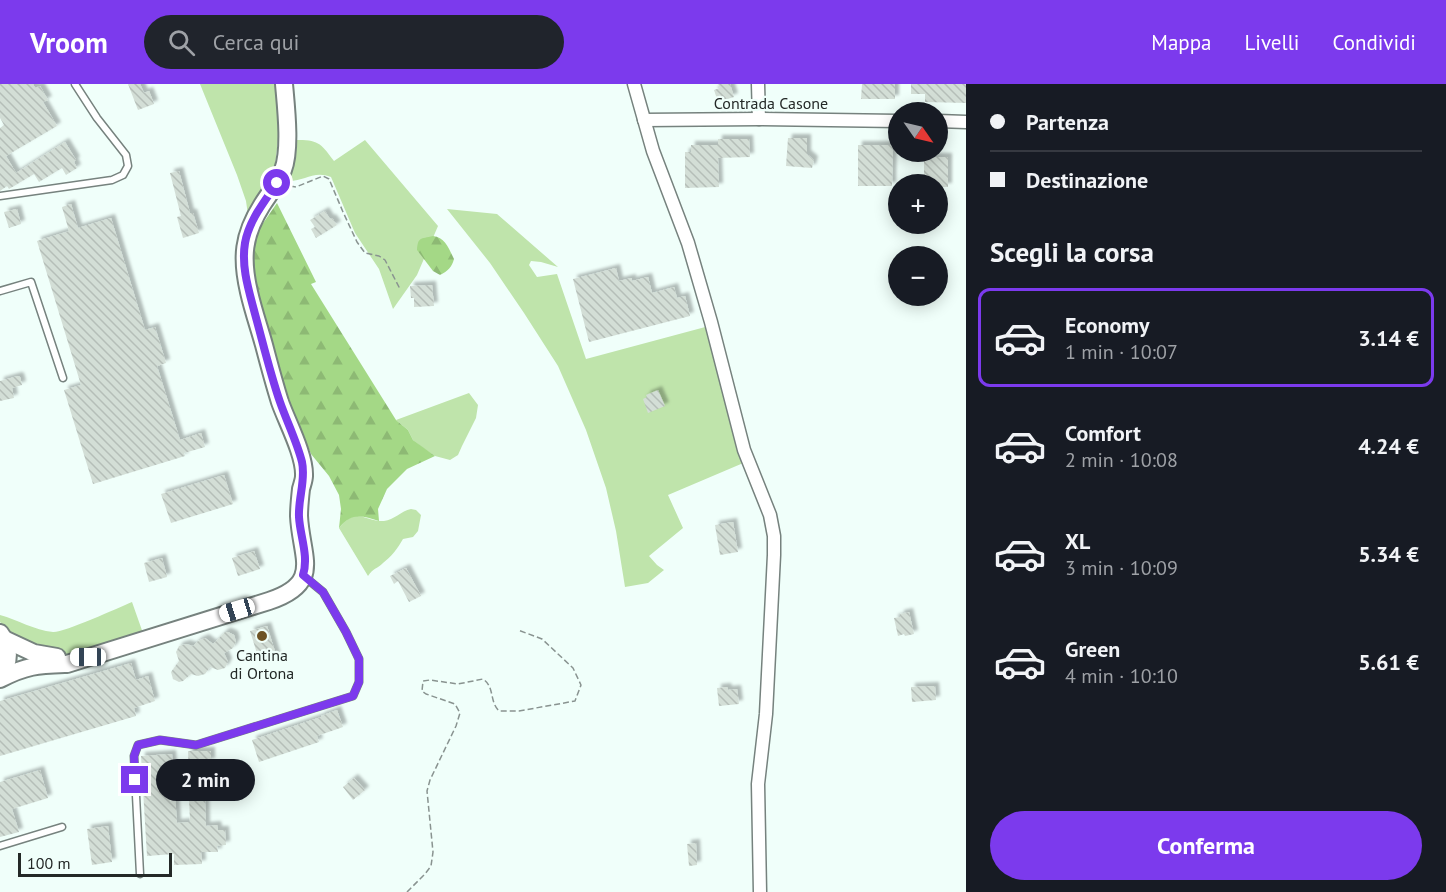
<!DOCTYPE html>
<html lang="it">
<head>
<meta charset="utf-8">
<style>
	:root { --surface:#171b24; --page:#20242c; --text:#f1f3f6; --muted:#9ea1a6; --line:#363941; --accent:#7c3aed }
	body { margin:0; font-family:"PT Sans",sans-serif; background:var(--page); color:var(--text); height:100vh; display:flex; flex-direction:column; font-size:22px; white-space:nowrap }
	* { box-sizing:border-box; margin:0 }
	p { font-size:20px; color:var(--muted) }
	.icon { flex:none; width:33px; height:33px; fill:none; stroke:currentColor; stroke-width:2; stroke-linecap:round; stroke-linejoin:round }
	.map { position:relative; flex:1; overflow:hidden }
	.panel { display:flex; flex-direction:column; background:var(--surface); width:480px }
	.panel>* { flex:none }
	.hud { display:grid; align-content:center; height:132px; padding:0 24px; background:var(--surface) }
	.needle { width:39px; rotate:124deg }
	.fabs { position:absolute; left:888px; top:18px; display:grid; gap:12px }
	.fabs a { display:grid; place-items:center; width:60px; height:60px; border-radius:50%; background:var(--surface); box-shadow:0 3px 15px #0003; font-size:30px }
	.scale { position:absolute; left:18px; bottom:15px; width:154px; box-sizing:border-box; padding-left:6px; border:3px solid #242927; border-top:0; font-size:16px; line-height:21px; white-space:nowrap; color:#242927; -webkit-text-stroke:4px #f0fffa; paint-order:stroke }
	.end { position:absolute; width:27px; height:27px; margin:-14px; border:8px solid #7c3aed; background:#fff; box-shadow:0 0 0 3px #fff }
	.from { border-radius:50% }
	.bubble { position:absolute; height:42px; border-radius:21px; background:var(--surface); box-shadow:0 3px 15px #0003; font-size:20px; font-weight:800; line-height:42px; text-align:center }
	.car { position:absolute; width:18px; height:36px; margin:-18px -9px; border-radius:8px; box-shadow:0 0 4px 2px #0007; background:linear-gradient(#fff 24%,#345 0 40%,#fff 0 76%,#345 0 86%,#fff 0) }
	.hud b { display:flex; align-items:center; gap:21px; height:57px; font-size:22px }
	.hud b+b { border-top:2px solid var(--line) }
	.hud i { width:15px; height:15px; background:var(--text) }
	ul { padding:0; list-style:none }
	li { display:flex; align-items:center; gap:18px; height:99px; margin:0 12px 9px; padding:0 12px; border:3px solid transparent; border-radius:12px }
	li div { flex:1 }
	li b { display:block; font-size:22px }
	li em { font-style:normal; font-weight:800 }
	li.on { border-color:var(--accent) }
	li>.icon { width:54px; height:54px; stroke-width:1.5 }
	h2 { padding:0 24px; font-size:27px; line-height:72px }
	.primary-button { display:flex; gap:12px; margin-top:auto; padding:12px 24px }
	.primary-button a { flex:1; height:69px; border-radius:36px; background:var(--accent); color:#fff; font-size:24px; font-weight:800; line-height:69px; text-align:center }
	header { display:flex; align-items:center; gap:36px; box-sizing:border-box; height:84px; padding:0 30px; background:var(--accent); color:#fff }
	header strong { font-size:28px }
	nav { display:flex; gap:33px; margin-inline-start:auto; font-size:21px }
	.search { width:420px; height:54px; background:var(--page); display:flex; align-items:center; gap:15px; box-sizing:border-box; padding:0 21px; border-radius:33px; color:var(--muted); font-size:22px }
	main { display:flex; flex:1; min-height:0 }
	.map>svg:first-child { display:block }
	.grass { fill:#bfe4ab }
	.forest { fill:url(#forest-firs) }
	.building { fill:url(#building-back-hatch); filter:url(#shadow) }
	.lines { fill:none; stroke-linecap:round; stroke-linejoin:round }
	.lane-casing { stroke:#76827e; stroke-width:9 }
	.street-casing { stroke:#76827e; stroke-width:15 }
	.secondary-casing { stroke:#76827e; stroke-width:20 }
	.path { stroke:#899390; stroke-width:1.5; stroke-dasharray:6 3; stroke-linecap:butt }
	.lane { stroke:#fff; stroke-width:6 }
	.street { stroke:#fff; stroke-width:12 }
	.secondary { stroke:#fff; stroke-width:16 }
	.route { stroke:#7c3aed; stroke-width:8 }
	.poi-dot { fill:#6e5325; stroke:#f0fffa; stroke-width:2 }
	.labels { text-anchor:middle; stroke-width:4.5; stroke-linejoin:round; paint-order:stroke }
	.street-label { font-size:16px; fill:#242927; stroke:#f0fffa }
	.poi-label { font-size:16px; fill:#242927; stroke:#f0fffa }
</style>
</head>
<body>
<header>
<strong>Vroom</strong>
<div class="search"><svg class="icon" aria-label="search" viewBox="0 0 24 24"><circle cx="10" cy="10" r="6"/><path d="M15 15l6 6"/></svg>Cerca qui</div>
<nav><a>Mappa</a><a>Livelli</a><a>Condividi</a></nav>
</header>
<main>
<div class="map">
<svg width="966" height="808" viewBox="0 0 966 808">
	<defs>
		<pattern id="forest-firs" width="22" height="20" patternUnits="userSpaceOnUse" patternTransform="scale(1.5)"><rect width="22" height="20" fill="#a4d886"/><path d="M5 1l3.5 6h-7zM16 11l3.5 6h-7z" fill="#8db974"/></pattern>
		<pattern id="building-back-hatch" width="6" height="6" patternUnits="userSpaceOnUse" patternTransform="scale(1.5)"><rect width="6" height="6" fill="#d3ded6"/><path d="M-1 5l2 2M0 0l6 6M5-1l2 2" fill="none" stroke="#b5beb8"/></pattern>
		<filter id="shadow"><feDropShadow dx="4" dy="-4" stdDeviation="1.5" flood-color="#0004"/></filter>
	</defs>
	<rect width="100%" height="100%" fill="#f0fffa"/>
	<g class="grass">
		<polygon points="200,0 276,0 279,48 274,90 248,131 246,117 237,91"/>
		<path d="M295,56C318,56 320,58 334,77L365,56L438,142L417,191L393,225L379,185L355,149L331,93C314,86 305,97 289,97L295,71Z"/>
		<polygon points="447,125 497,130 558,183 541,178 531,177 529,181 537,193 557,190 586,275 709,242 748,377 668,411 683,444 649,472 657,481 664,486 648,499 625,503 616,447 606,404 586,346 558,282 524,229 490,179"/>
		<polygon points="469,309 478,321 476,334 462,362 458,371 450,376 435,372 423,364 413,356 408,346 396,336"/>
		<path d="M411,425L416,426L421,431L418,447L413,453L403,455C398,464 391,473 383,479C377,485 373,484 368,492L339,444C357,421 364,438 384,437C394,436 401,427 411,425Z"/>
		<path d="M132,518L144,552L71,571L45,569L14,553L0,538V531C18,536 34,546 53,548C63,549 118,524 132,518Z"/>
	</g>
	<g class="forest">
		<path d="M277,119L316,198L311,200L396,336L408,346L413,356L435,372L407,385L387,405L378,425L379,437C362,432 352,428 339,444L341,425L339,411L329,392L311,370L280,296L262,243L249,170L259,145Z"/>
		<path d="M433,152C445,153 449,165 454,175C452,183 448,187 440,191L433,187L417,166C418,153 420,155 433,152Z"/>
	</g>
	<g class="building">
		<polygon points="0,0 33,0 35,4 40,2 48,16 43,18 57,42 6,72 16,89 65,58 76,76 74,78 77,84 66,91 62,84 39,98 34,90 9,105 7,102 0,107 0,44 4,41 0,34"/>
		<polygon points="128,0 140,0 144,9 149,7 154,20 138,26"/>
		<polygon points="718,0 730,0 734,13 718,18 714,6 720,4"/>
		<polygon points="862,0 895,0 895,15 861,15"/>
		<polygon points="911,0 966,0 966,19 925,18 925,10 911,10"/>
		<polygon points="788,54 807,54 807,70 814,76 812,84 786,82"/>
		<polygon points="718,55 749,55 750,73 718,74 719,103 685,104 685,68 691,68 691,61 718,61"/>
		<polygon points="858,61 893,61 892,102 858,102"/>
		<polygon points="924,73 948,73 948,103 938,103 938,100 924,100"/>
		<polygon points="179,87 190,129 193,129 199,149 183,154 177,133 181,132 170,89"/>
		<polygon points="71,120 78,144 111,134 145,246 155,243 166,279 157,282 180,356 201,349 205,363 184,369 185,372 93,400 64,306 81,301 37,157 69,147 62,123"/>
		<polygon points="17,125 21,140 9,144 4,128"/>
		<polygon points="325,127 330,135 332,134 337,141 316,154 311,145 315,143 310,136"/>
		<polygon points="616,184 619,197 632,194 632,197 648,193 652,209 674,203 677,214 685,212 690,232 589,258 573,195"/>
		<polygon points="432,201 434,222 414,223 414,214 411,214 410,202"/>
		<polygon points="18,292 20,293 22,301 12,304 14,314 0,317 0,297"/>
		<polygon points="658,306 665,322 648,329 643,315 647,313 646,311"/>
		<polygon points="224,391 233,420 171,439 161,410"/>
		<polygon points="733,438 738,468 720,471 715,441"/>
		<polygon points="254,467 260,485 238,492 232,474"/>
		<polygon points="162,474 167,493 149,498 144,479"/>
		<polygon points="406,484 421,512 409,518 398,497 394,500 390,492"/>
		<polygon points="909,528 914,550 905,552 904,550 898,552 894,534 900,533 900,530"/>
		<polygon points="267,542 277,574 260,579 250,547"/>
		<polygon points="225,548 228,548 234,551 236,558 233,564 224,569 228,578 225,584 218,586 210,583 205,590 198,592 191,590 183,597 179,598 173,595 171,588 179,577 176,568 179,562 186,560 193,562 198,557 205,554 213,560"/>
		<polygon points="131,579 136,596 148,592 155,617 134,624 136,632 0,672 0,617"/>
		<polygon points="935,602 936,616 912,618 911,603"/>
		<polygon points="727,603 728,606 737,605 739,620 719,622 717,604"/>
		<polygon points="337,626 343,643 317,652 319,658 259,678 252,656 321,633 321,632"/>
		<polygon points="188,667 211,667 211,678 206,678 207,689 189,690"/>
		<polygon points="172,670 177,739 190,738 189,714 205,713 206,742 217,741 218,746 225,746 226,761 217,762 218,768 201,768 202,780 174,781 174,770 147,772 141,672"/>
		<polygon points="40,686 48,714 12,725 19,748 0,753 0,698"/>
		<polygon points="354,694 365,706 353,716 343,703"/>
		<polygon points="108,742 112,778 92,781 87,745"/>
		<polygon points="696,759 697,781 689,782 687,760"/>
	</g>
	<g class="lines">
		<defs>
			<g id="lane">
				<polyline points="0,112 112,96 123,91 128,82 126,71 97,34 75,0"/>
				<polyline points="0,207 31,198 63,294"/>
				<polyline points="0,762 62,743"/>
				<polyline points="140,790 134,672 138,661 160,656 196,661 353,612 359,598 359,575 346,548 323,508 306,494"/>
			</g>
			<g id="street">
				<polyline points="634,0 653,67 688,159 711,238 744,366 770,431 774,452 774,471 766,630 758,700 760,808"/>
				<polyline points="758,0 759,35"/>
				<polyline points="644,36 759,35 898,37"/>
				<polyline points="938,37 966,38"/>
			</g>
			<g id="secondary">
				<path d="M0,549C10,562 11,579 0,592"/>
				<polyline points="4,555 34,569 57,573"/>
				<path d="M0,595C27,581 38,581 67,580L269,517C323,499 301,474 299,432C299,423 300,414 301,405C302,401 304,396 304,392C305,371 287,338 280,318C274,299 269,280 264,261C259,243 253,226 249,208C241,174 243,151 262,121C269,110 278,99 283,86C291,65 286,23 284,0"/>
			</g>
		</defs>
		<use href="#lane" class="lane-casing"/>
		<use href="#street" class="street-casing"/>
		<use href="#secondary" class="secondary-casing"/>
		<g class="path">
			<polyline points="290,102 296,103 323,92 329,95 343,128 357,158 365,169 379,172 385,176 400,205"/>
			<path d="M407,808L425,790L431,782L433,768L427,707L430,696L456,642L460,629L455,620L426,610L422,607L423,597L430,596L458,600L483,595C495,603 489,617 499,627H519L575,617L581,601L573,584L542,555L518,546"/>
		</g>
		<use href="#lane" class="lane"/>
		<use href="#street" class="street"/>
		<use href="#secondary" class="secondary"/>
	</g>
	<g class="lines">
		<path class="route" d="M135,696L134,672L138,661L160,656L196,661L353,612L359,598V575L346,548L323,508L303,491C309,472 300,452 299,433C298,414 306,396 302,378C297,358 287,338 280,318C270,289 263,259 255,230C249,207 241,183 245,159C249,136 265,117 277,99"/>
	</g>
	<circle class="poi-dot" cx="262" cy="552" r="6"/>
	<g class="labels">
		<g class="street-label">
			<text x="771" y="25">Contrada Casone</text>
		</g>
		<g class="poi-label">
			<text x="262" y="577">Cantina<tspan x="262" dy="18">di Ortona</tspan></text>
		</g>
	</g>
</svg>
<div class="fabs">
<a><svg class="needle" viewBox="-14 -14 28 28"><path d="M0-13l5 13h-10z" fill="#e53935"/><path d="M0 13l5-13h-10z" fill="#9ea1a6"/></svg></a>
<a>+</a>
<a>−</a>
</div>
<div class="scale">100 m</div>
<i class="end from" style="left:277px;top:99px"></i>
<i class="end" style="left:135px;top:696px"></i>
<div class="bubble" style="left:156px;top:675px;width:99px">2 min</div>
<i class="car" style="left:237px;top:526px;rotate:253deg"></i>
<i class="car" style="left:88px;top:573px;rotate:270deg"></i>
</div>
<section class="panel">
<div class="hud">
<b><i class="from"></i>Partenza</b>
<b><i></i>Destinazione</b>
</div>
<h2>Scegli la corsa</h2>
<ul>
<li class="on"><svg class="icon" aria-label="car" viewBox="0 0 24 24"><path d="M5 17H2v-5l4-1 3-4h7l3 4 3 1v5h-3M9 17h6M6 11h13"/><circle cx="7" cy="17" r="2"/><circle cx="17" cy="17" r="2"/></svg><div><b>Economy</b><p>1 min · 10:07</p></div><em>3.14 €</em></li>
<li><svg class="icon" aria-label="car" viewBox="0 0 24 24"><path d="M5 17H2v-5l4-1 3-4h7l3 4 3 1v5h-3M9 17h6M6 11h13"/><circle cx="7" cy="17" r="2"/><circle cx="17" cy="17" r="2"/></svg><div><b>Comfort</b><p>2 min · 10:08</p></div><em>4.24 €</em></li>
<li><svg class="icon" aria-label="car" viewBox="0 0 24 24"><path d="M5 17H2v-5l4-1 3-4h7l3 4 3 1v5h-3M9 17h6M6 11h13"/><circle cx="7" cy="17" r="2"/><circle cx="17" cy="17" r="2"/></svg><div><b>XL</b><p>3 min · 10:09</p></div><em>5.34 €</em></li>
<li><svg class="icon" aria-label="car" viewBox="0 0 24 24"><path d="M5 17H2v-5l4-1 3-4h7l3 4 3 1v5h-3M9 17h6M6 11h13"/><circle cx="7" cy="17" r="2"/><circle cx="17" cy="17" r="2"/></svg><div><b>Green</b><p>4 min · 10:10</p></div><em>5.61 €</em></li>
</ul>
<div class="primary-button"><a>Conferma</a></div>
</section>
</main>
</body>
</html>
